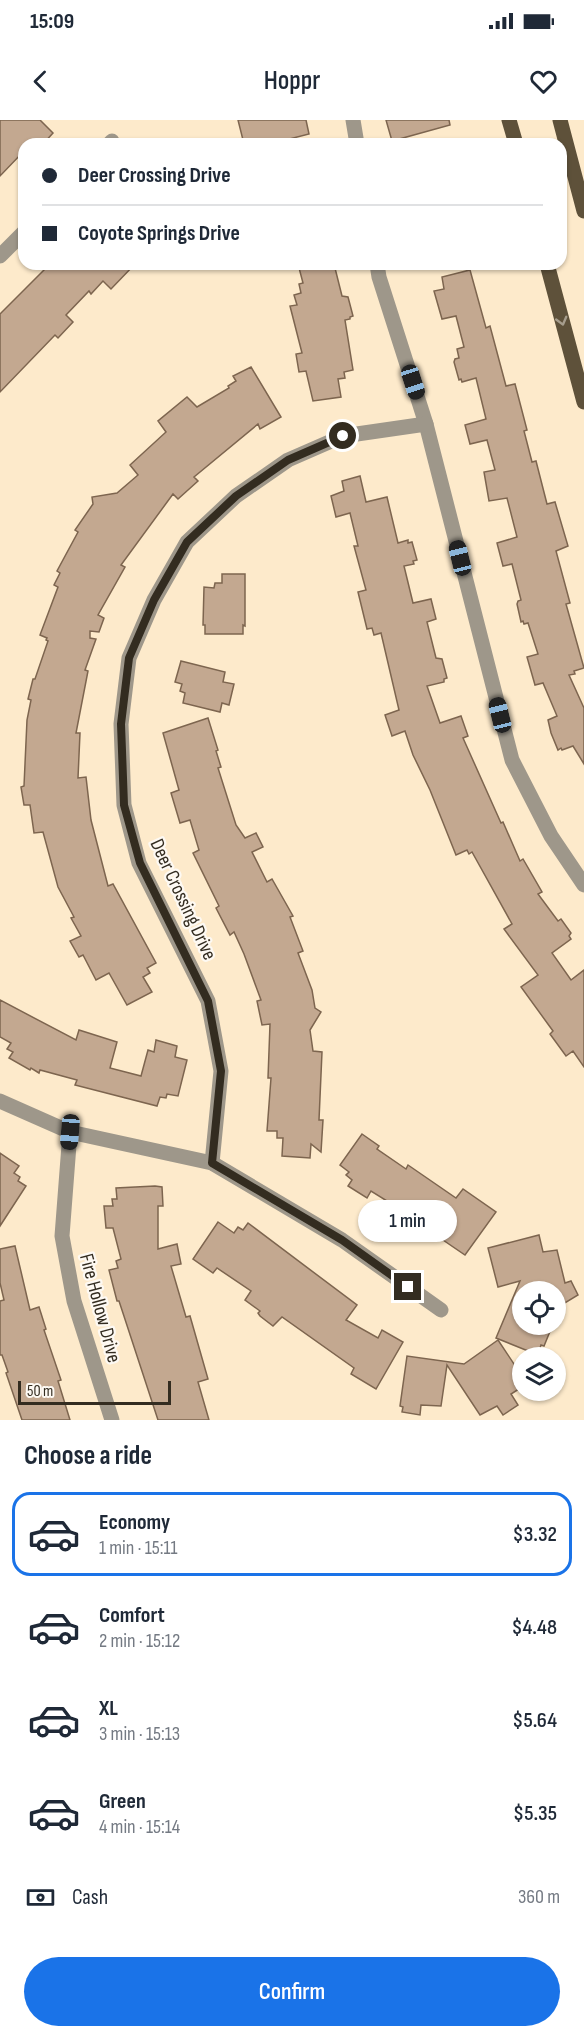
<!DOCTYPE html>
<html lang="en">
<head>
<meta charset="utf-8">
<style>
	:root { --surface:#fff; --page:#f6f6f7; --text:#1f2937; --muted:#747a83; --line:#e0e1e3; --accent:#1a73e8 }
	body { margin:0; font-family:"Sofia Sans Condensed",sans-serif; background:var(--page); color:var(--text); height:100vh; display:flex; flex-direction:column; font-size:22px; white-space:nowrap }
	* { box-sizing:border-box; margin:0 }
	p { font-size:20px; color:var(--muted) }
	.icon { flex:none; width:33px; height:33px; fill:none; stroke:currentColor; stroke-width:2; stroke-linecap:round; stroke-linejoin:round }
	.map { position:relative; height:1300px; overflow:hidden }
	.details { display:flex; flex-direction:column; background:var(--surface); flex:1 }
	.details>* { flex:none }
	.top-card { position:absolute; left:18px; top:18px; width:549px; height:132px; border-radius:18px; box-shadow:0 2px 4px #0004; display:grid; align-content:center; height:132px; padding:0 24px; background:var(--surface) }
	.buttons { position:absolute; left:512px; top:1161px; display:grid; gap:12px }
	.buttons a { display:grid; place-items:center; width:54px; height:54px; border-radius:50%; background:var(--surface); box-shadow:0 2px 4px #0004; font-size:30px }
	.scale { position:absolute; left:18px; bottom:15px; width:153px; box-sizing:border-box; padding-left:6px; border:3px solid #332c20; border-top:0; font-size:16px; line-height:21px; white-space:nowrap; color:#332c20; -webkit-text-stroke:4px #fdf9f3; paint-order:stroke }
	.end { position:absolute; width:27px; height:27px; margin:-14px; border:8px solid #332c20; background:#fff; box-shadow:0 0 0 3px #fff }
	.from { border-radius:50% }
	.bubble { position:absolute; height:42px; border-radius:21px; background:var(--surface); box-shadow:0 2px 4px #0004; font-size:20px; font-weight:600; line-height:42px; text-align:center }
	.car { position:absolute; width:18px; height:36px; margin:-18px -9px; border-radius:8px; box-shadow:0 0 4px 2px #0007; background:linear-gradient(#222 24%,#8ab4d8 0 40%,#222 0 76%,#8ab4d8 0 86%,#222 0) }
	.top-card b { display:flex; align-items:center; gap:21px; height:57px; font-size:22px }
	.top-card b+b { border-top:2px solid var(--line) }
	.top-card i { width:15px; height:15px; background:var(--text) }
	ul { padding:0; list-style:none }
	li { display:flex; align-items:center; gap:18px; height:84px; margin:0 12px 9px; padding:0 12px; border:3px solid transparent; border-radius:18px }
	li div { flex:1 }
	li b { display:block; font-size:22px }
	li em { font-style:normal; font-weight:600 }
	li.active { border-color:var(--accent) }
	li>.icon { width:54px; height:54px; stroke-width:1.5 }
	h2 { padding:0 24px; font-size:27px; line-height:72px }
	.pay { display:flex; align-items:center; gap:15px; height:66px; padding:0 24px; font-size:22px }
	.pay p { margin-inline-start:auto }
	.button { display:flex; gap:12px; margin-top:auto; padding:12px 24px }
	.button a { flex:1; height:69px; border-radius:36px; background:var(--accent); color:#fff; font-size:24px; font-weight:600; line-height:69px; text-align:center }
	.status { display:flex; justify-content:space-between; align-items:center; height:42px; padding:0 30px; background:var(--surface); direction:ltr }
	.status svg { height:16px; fill:currentColor }
	header { display:flex; justify-content:space-between; align-items:center; height:78px; padding:0 24px; background:var(--surface); font-size:27px; font-weight:600 }
	.map>svg:first-child { display:block }
	.building { fill:#c3a890; stroke:#7d654f; stroke-width:1.5 }
	.lines { fill:none; stroke-linecap:round; stroke-linejoin:round }
	.street { stroke:#9e978a; stroke-width:15 }
	.primary { stroke:#5e513a; stroke-width:15 }
	.oneway { stroke:#a69d8d }
	.route { stroke:#332c20; stroke-width:8 }
	.labels { text-anchor:middle; stroke-width:4.5; stroke-linejoin:round; paint-order:stroke }
	.street-label { font-size:20px; fill:#332c20; stroke:#fdf9f3 }
</style>
</head>
<body>
<div class="status"><b>15:09</b><svg viewBox="0 0 49 12"><path d="M0 12V9h3v3zM5 12V6h3v6zM10 12V3h3v9zM15 12V0h3v12zM26 1h20v11H26zM47 4h2v5h-2z"/></svg></div>
<header><svg class="icon" aria-label="back" viewBox="0 0 24 24"><path d="M15 5l-7 7 7 7"/></svg>Hoppr<svg class="icon" aria-label="heart" viewBox="0 0 24 24"><path d="M12 20l-8-8c-3-5 5-10 8-4 3-6 11-1 8 4z"/></svg></header>
<div class="map">
<svg width="584" height="1300" viewBox="0 0 584 1300">
	<rect width="100%" height="100%" fill="#fdeacb"/>
	<g class="building">
		<polygon points="0,0 40,0 53,13 43,24 24,24 24,31 0,56"/>
		<polygon points="238,0 306,0 309,14 270,24 244,24"/>
		<polygon points="386,0 449,0 450,5 392,21"/>
		<polygon points="50,144 135,144 111,169 103,161 91,174 89,171 66,195 73,202 58,218 55,215 0,272 0,194"/>
		<polygon points="298,144 334,144 342,176 348,177 353,196 350,197 350,199 345,200 353,250 344,252 345,258 338,259 341,277 313,281 306,251 299,252 296,234 302,233 290,186 297,185 294,175 301,173 299,164 303,163"/>
		<polygon points="470,150 486,208 490,206 506,266 515,264 527,310 524,311 532,342 536,341 547,384 555,382 568,426 556,431 570,483 566,484 584,548 574,551 575,554 569,555 584,588 584,644 573,626 562,630 561,628 558,630 551,613 548,600 557,596 543,563 535,565 527,537 538,534 528,503 524,504 523,501 521,502 517,484 518,481 521,480 512,444 503,446 497,423 517,417 507,378 489,381 484,352 495,350 487,320 470,324 465,305 486,299 476,258 462,262 461,259 459,260 454,242 455,239 459,238 457,229 464,227 456,196 442,199 434,171 444,169 442,157"/>
		<polygon points="251,247 281,297 260,309 258,304 194,357 198,361 178,379 173,374 121,445 125,447 98,495 104,498 99,512 90,511 90,518 96,519 85,550 88,551 76,613 80,613 78,658 86,657 91,700 108,766 113,764 156,843 147,848 150,853 143,857 152,872 127,885 109,853 96,860 83,835 79,837 70,821 81,816 71,798 74,797 58,767 43,712 34,713 30,685 24,685 21,667 24,666 27,600 31,580 28,579 33,559 35,559 48,521 46,520 47,518 40,515 58,467 54,465 60,453 57,451 78,412 75,410 93,384 92,377 117,373 138,355 130,345 166,312 158,301 187,277 197,287 229,268 228,266 236,261 233,256"/>
		<polygon points="360,356 366,382 387,377 398,423 408,420 408,423 412,422 417,440 413,441 414,444 404,446 413,483 431,479 436,499 427,502 436,538 442,539 447,558 444,559 444,562 427,566 440,603 461,596 468,616 463,618 501,703 503,702 520,741 523,739 542,772 538,774 558,801 561,799 571,813 569,816 571,819 552,833 571,860 584,850 584,947 573,931 566,936 550,914 553,911 521,867 538,855 504,809 512,804 472,732 469,734 467,730 456,735 430,670 413,635 405,611 392,616 385,595 399,590 381,513 374,515 372,508 367,509 358,472 366,470 354,426 358,426 350,393 336,397 331,376 344,371 342,361"/>
		<polygon points="222,454 245,454 245,506 243,505 243,514 205,514 205,505 203,505 204,467 214,468 215,463 222,463"/>
		<polygon points="181,541 225,552 223,562 234,564 229,585 222,583 220,592 183,583 185,573 180,571 182,564 175,562"/>
		<polygon points="208,598 218,630 216,631 221,647 218,648 236,705 245,718 256,713 263,727 252,732 267,762 272,759 293,796 290,797 303,831 298,833 312,870 315,888 321,892 310,910 313,931 322,932 319,1000 323,1000 321,1032 311,1024 310,1038 282,1036 283,1018 277,1018 277,1011 267,1011 271,958 268,958 270,904 262,905 257,881 261,880 244,834 234,812 230,815 216,788 219,786 193,733 199,730 190,700 180,703 171,673 179,670 163,613"/>
		<polygon points="0,880 76,920 79,910 117,922 110,948 141,956 148,930 154,932 156,920 177,926 175,937 187,940 178,976 167,974 166,978 160,977 157,986 75,965 77,960 40,950 39,953 31,948 30,950 9,938 13,932 7,929 11,923 0,917"/>
		<polygon points="362,1014 379,1026 377,1029 406,1049 408,1045 456,1078 463,1069 496,1092 465,1135 418,1103 413,1110 395,1098 400,1089 371,1071 367,1078 348,1066 352,1060 346,1055 349,1052 340,1045"/>
		<polygon points="0,1033 19,1046 14,1053 20,1057 18,1061 26,1066 0,1106"/>
		<polygon points="155,1066 162,1067 163,1086 158,1086 158,1129 177,1124 181,1144 171,1146 186,1197 190,1196 208,1259 198,1262 209,1300 158,1300 119,1181 117,1181 109,1150 118,1148 116,1141 121,1139 113,1108 106,1108 104,1086 113,1086 112,1079 117,1079 116,1068"/>
		<polygon points="218,1102 234,1113 238,1107 243,1110 248,1103 357,1185 346,1200 378,1218 382,1210 403,1222 376,1269 351,1254 354,1248 282,1197 273,1206 260,1196 258,1193 260,1191 245,1180 251,1171 217,1148 213,1153 193,1139"/>
		<polygon points="539,1115 543,1132 557,1130 565,1163 571,1161 578,1175 555,1189 555,1172 522,1172 522,1204 553,1204 544,1226 541,1225 538,1235 496,1218 520,1161 498,1167 488,1128"/>
		<polygon points="15,1126 30,1190 39,1187 46,1209 44,1210 61,1260 58,1261 70,1300 22,1300 6,1253 8,1252 2,1235 0,1235 0,1181 4,1180 0,1163 0,1129"/>
		<polygon points="498,1220 522,1256 522,1267 511,1274 518,1285 503,1295 497,1286 480,1295 447,1245 441,1286 421,1285 420,1295 402,1292 403,1287 400,1286 407,1236 464,1244"/>
	</g>
	<g class="lines">
		<g class="street">
			<polyline points="353,0 357,24"/>
			<polyline points="109,24 112,21"/>
			<polyline points="0,136 24,112"/>
			<polyline points="377,144 379,157 426,304 512,640 551,716 584,765"/>
			<polyline points="0,981 70,1012 212,1043 342,1120 441,1190"/>
			<polyline points="70,1012 62,1116 74,1181 112,1300"/>
			<polyline points="212,1043 221,951 208,881 139,743 124,685 121,604 129,538 154,480 187,422 236,376 288,340 343,316 426,304"/>
		</g>
		<g class="primary">
			<polyline points="509,0 516,24"/>
			<polyline points="560,0 584,91"/>
			<polyline points="547,144 584,282"/>
		</g>
	</g>
	<defs><path id="oneway-chevron" d="M-2-3.5L2.5 0L-2 3.5" fill="none" stroke-width="1.6" stroke-linecap="round" stroke-linejoin="round" transform="scale(1.5)"/></defs>
	<use class="oneway" href="#oneway-chevron" transform="translate(562 201) rotate(75)"/>
	<g class="lines">
		<polyline class="route" points="343,316 288,340 236,376 187,422 154,480 129,538 121,604 124,685 140,743 208,881 221,951 212,1043 342,1120 408,1167"/>
	</g>
	<g class="labels">
		<g class="street-label">
			<text transform="translate(184 779) rotate(65)" y="7">Deer Crossing Drive</text>
			<text transform="translate(101 1188) rotate(75)" y="7">Fire Hollow Drive</text>
		</g>
	</g>
</svg>
<div class="buttons">
<a><svg class="icon" aria-label="locate" viewBox="0 0 24 24"><circle cx="12" cy="12" r="6"/><path d="M12 2v4M12 18v4M2 12h4M18 12h4"/></svg></a>
<a><svg class="icon" aria-label="layers" viewBox="0 0 24 24"><path d="M12 4l9 5-9 5-9-5zM3 14l9 5 9-5"/></svg></a>
</div>
<div class="scale">50 m</div>
<i class="end from" style="left:343px;top:316px"></i>
<i class="end" style="left:408px;top:1167px"></i>
<div class="bubble" style="left:358px;top:1080px;width:99px">1 min</div>
<i class="car" style="left:413px;top:262px;rotate:162deg"></i>
<i class="car" style="left:460px;top:438px;rotate:346deg"></i>
<i class="car" style="left:500px;top:595px;rotate:346deg"></i>
<i class="car" style="left:70px;top:1012px;rotate:185deg"></i>
<div class="top-card">
<b><i class="from"></i>Deer Crossing Drive</b>
<b><i></i>Coyote Springs Drive</b>
</div>
</div>
<section class="details">
<h2>Choose a ride</h2>
<ul>
<li class="active"><svg class="icon" aria-label="car" viewBox="0 0 24 24"><path d="M5 17H2v-5l4-1 3-4h7l3 4 3 1v5h-3M9 17h6M6 11h13"/><circle cx="7" cy="17" r="2"/><circle cx="17" cy="17" r="2"/></svg><div><b>Economy</b><p>1 min · 15:11</p></div><em>$3.32</em></li>
<li><svg class="icon" aria-label="car" viewBox="0 0 24 24"><path d="M5 17H2v-5l4-1 3-4h7l3 4 3 1v5h-3M9 17h6M6 11h13"/><circle cx="7" cy="17" r="2"/><circle cx="17" cy="17" r="2"/></svg><div><b>Comfort</b><p>2 min · 15:12</p></div><em>$4.48</em></li>
<li><svg class="icon" aria-label="car" viewBox="0 0 24 24"><path d="M5 17H2v-5l4-1 3-4h7l3 4 3 1v5h-3M9 17h6M6 11h13"/><circle cx="7" cy="17" r="2"/><circle cx="17" cy="17" r="2"/></svg><div><b>XL</b><p>3 min · 15:13</p></div><em>$5.64</em></li>
<li><svg class="icon" aria-label="car" viewBox="0 0 24 24"><path d="M5 17H2v-5l4-1 3-4h7l3 4 3 1v5h-3M9 17h6M6 11h13"/><circle cx="7" cy="17" r="2"/><circle cx="17" cy="17" r="2"/></svg><div><b>Green</b><p>4 min · 15:14</p></div><em>$5.35</em></li>
</ul>
<div class="pay"><svg class="icon" aria-label="cash" viewBox="0 0 24 24"><path d="M3 7h18v10H3z"/><circle cx="12" cy="12" r="2"/></svg>Cash<p>360 m</p></div>
<div class="button"><a>Confirm</a></div>
</section>
</body>
</html>
